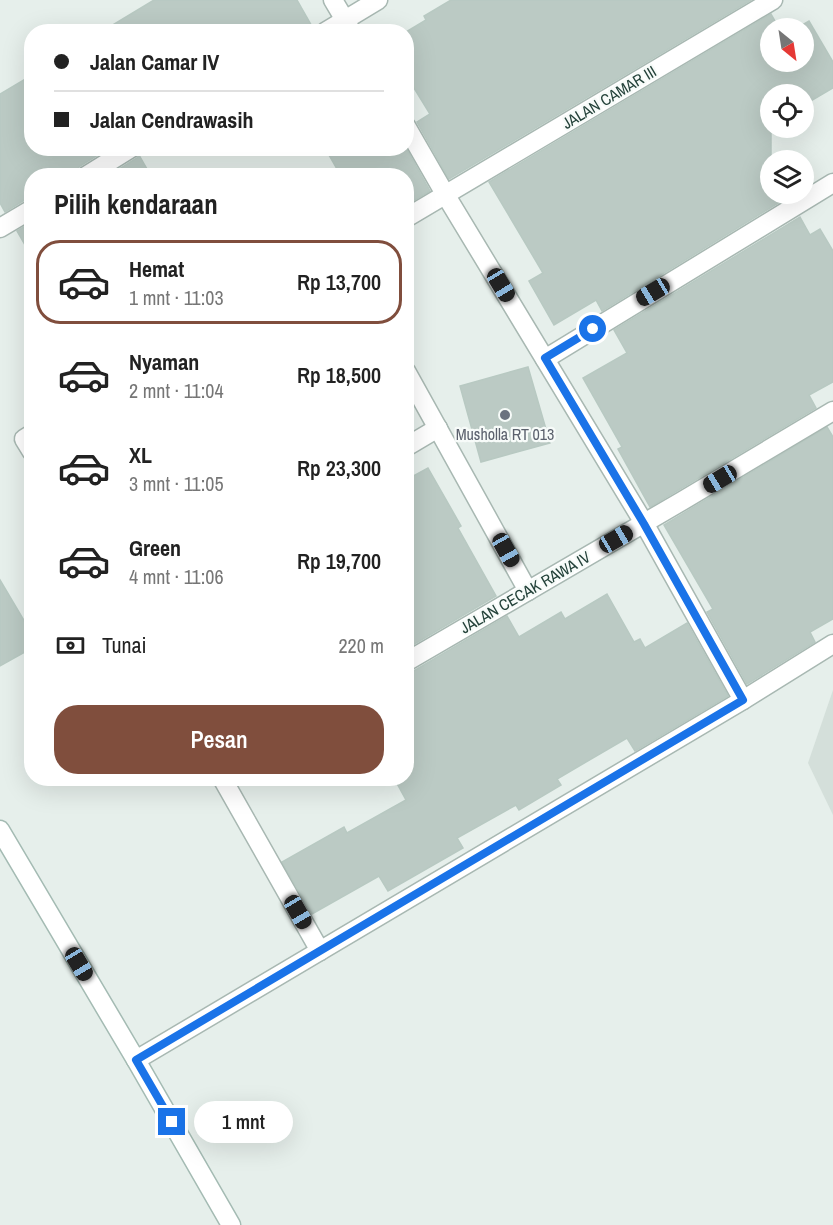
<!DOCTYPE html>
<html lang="id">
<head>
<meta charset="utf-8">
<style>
	:root { --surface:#fff; --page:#f2f2f2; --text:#222; --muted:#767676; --line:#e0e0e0; --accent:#804e3d }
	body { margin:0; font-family:"Archivo Narrow",sans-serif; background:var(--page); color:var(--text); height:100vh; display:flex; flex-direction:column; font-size:22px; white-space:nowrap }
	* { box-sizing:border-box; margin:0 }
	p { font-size:20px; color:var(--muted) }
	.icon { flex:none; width:33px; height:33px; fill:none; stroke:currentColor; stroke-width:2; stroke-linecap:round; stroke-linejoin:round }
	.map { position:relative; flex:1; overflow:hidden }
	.sheet { position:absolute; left:24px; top:168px; width:390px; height:618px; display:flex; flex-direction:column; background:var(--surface); border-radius:24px; box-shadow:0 6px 24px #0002 }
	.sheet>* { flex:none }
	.top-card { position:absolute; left:24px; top:24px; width:390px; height:132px; border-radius:24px; box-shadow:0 6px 24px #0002; display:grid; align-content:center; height:132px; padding:0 30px; background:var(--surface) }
	.needle { width:39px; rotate:150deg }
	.fabs { position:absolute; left:760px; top:18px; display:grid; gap:12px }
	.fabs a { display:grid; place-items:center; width:54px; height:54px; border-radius:50%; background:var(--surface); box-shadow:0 6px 24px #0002; font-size:30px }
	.end { position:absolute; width:27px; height:27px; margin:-14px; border:8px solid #1a73e8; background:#fff; box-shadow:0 0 0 3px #fff }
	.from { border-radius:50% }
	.bubble { position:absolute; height:42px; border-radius:21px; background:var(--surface); box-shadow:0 6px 24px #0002; font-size:20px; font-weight:600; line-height:42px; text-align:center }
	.car { position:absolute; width:18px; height:36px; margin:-18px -9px; border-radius:8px; box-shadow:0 0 4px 2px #0007; background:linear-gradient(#222 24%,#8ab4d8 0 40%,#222 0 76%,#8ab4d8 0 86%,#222 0) }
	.top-card b { display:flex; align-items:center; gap:21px; height:57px; font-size:22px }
	.top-card b+b { border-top:2px solid var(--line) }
	.top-card i { width:15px; height:15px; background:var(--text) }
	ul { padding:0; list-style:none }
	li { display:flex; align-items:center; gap:18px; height:84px; margin:0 12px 9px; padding:0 18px; border:3px solid transparent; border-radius:24px }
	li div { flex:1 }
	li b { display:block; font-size:22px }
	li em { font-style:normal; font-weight:600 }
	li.current { border-color:var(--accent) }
	li>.icon { width:54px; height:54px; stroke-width:1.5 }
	h2 { padding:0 30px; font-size:27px; line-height:72px }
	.pay { display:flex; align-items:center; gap:15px; height:66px; padding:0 30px; font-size:22px }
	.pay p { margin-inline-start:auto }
	.primary-button { display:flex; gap:12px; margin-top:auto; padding:12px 30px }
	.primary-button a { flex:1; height:69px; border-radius:24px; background:var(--accent); color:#fff; font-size:24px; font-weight:600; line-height:69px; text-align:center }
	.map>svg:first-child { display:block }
	.built { fill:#d4dfda }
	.building { fill:#bbcac4; stroke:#b8c9c2; stroke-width:1.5 }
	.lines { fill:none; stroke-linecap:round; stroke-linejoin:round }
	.street-casing { stroke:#a8b8b2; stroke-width:21 }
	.secondary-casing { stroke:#a4bbb3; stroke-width:21 }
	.street { stroke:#fff; stroke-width:18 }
	.secondary { stroke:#fff; stroke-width:18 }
	.route { stroke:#1a73e8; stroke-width:8 }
	.worship-dot { fill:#6b7280; stroke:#f7fbf9; stroke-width:2 }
	.labels { text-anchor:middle; stroke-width:4.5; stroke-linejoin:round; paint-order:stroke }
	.street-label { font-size:16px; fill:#24423a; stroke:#f7fbf9 }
	.worship-label { font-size:16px; fill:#5b616d; stroke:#f7fbf9 }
</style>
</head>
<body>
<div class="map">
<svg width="833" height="1225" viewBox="0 0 833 1225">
	<rect width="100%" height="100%" fill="#e6efeb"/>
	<polygon class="built" points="833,690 833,815 808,763"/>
	<g class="building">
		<polygon points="154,0 297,0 314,30 314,32 101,32"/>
		<polygon points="451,0 751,0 449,179 417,122 430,114 406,75 406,32 426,20 424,16"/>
		<polygon points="771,14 779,28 771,28 771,62 804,62 804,28 797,28 809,21 833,62 833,88 804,105 804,94 771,94 771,194 786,194 788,197 602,311 596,300 554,325 529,281 543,273 489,182"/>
		<polygon points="32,75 32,148 109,148 80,166 76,170 75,176 32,176 32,198 26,199 5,212 0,203 0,94"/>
		<polygon points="325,148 406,148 430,191 406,205 406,176 341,176"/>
		<polygon points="139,155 151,176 108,176 137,158"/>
		<polygon points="800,217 810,235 820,229 833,251 833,382 809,395 816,408 650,507 618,449 622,447 583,378 627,353 614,330"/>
		<polygon points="32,222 32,257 17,231"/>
		<polygon points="528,367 550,443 481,462 460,386"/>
		<polygon points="827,427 833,437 833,619 810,632 815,642 747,684 707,612 713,609 664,525"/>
		<polygon points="428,468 461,526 458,528 496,596 406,649 406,480"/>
		<polygon points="0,580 32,634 32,648 0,666"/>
		<polygon points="607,594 634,642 640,639 645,648 687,623 728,696 635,751 627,738 557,779 561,785 519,810 516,805 457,838 463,848 388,891 379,876 312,914 282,862 344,827 347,833 406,800 394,778 406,778 406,673 412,672 507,616 519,637 561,612 565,619"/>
	</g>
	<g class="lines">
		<defs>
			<g id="street">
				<polyline points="333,0 352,32"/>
				<polyline points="325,32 378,0"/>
				<polyline points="406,126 445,194 644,523 743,700"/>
				<polyline points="86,176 131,148"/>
				<polyline points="406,218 773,0"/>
				<polyline points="0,228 32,209"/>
				<polyline points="545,359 833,183"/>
				<polyline points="406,371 528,591"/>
				<polyline points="32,434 24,439 32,452"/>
				<polyline points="406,447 438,428"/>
				<polyline points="406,662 682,501 833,411"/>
				<polyline points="222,778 320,951"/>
				<polyline points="136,1060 743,700 833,644"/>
			</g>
			<polyline id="secondary" points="0,830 136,1060 231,1225"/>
		</defs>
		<use href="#street" class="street-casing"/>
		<use href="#secondary" class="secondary-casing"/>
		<use href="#street" class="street"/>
		<use href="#secondary" class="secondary"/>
	</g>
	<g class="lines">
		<polyline class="route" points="172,1122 136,1060 743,700 644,524 545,358 593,329"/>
	</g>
	<circle class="worship-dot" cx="505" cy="415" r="6"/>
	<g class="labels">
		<g class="street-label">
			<text transform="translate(609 97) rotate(-31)" y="6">JALAN CAMAR III</text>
			<text transform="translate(525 592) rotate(-30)" y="6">JALAN CECAK RAWA IV</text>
		</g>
		<g class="worship-label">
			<text x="505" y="440">Musholla RT 013</text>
		</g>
	</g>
</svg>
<div class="fabs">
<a><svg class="needle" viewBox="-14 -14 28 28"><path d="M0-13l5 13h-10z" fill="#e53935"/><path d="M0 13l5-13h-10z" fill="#767676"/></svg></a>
<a><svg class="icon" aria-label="locate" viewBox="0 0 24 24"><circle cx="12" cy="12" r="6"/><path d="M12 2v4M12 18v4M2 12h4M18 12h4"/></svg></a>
<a><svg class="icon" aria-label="layers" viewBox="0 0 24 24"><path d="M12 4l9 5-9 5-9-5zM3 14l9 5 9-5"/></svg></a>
</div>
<i class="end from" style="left:593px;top:329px"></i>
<i class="end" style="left:172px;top:1122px"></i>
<div class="bubble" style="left:194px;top:1101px;width:99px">1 mnt</div>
<i class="car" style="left:501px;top:285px;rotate:149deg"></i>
<i class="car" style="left:653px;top:292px;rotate:239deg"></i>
<i class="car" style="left:720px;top:479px;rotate:239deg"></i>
<i class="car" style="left:616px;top:539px;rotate:60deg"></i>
<i class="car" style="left:506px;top:550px;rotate:151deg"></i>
<i class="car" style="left:298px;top:912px;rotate:150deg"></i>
<i class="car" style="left:79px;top:964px;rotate:149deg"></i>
<div class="top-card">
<b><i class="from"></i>Jalan Camar IV</b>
<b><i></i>Jalan Cendrawasih</b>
</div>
<section class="sheet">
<h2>Pilih kendaraan</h2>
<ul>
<li class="current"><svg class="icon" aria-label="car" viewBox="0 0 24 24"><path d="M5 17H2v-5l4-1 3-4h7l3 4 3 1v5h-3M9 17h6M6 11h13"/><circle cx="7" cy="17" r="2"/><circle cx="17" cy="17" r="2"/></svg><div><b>Hemat</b><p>1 mnt · 11:03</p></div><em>Rp 13,700</em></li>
<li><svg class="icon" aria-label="car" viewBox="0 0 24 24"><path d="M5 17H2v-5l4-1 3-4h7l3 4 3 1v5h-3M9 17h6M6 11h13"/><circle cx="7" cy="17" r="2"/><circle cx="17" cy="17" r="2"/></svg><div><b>Nyaman</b><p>2 mnt · 11:04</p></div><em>Rp 18,500</em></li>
<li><svg class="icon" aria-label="car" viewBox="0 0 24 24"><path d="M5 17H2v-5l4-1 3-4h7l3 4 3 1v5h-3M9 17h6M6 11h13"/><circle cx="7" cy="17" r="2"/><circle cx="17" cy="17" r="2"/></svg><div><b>XL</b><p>3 mnt · 11:05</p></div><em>Rp 23,300</em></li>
<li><svg class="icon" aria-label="car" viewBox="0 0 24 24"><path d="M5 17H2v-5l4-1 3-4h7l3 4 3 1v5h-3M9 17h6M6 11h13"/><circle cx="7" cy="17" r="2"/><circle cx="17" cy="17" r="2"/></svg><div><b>Green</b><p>4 mnt · 11:06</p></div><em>Rp 19,700</em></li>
</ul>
<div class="pay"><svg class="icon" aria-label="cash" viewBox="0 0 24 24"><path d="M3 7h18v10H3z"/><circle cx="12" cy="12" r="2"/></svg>Tunai<p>220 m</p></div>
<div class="primary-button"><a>Pesan</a></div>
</section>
</div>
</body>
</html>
